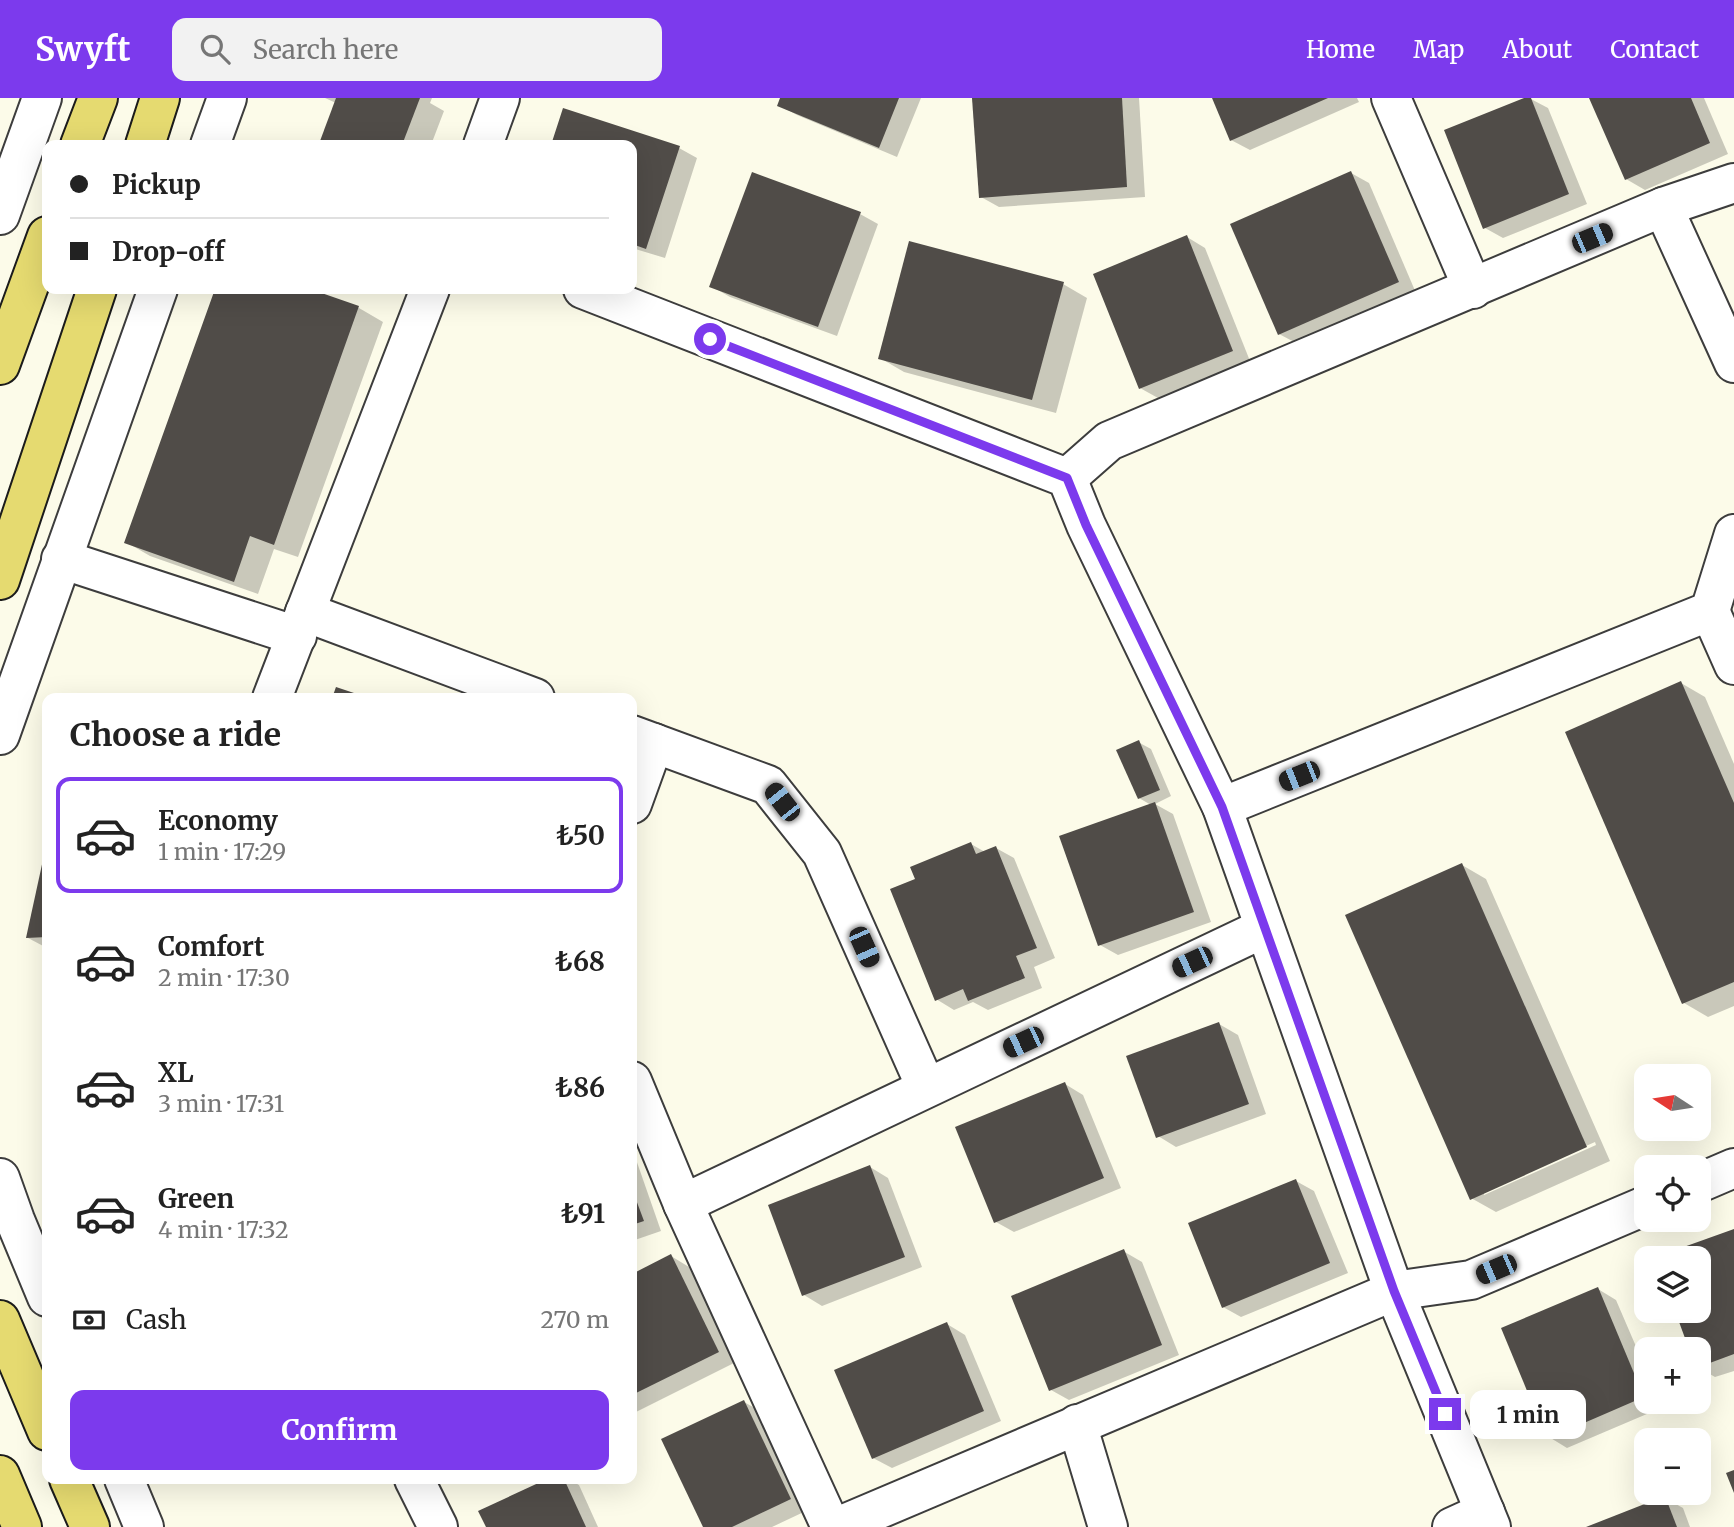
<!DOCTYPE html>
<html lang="en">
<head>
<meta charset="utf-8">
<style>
	:root { --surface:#fff; --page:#f2f2f2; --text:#222; --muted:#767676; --line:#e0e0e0; --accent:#7c3aed }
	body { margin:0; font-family:Merriweather,serif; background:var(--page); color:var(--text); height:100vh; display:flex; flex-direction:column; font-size:26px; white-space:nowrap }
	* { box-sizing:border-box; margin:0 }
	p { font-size:23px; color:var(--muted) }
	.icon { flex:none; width:38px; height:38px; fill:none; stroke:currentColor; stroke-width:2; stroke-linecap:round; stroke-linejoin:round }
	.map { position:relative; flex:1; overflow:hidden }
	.sheet { position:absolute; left:42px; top:595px; width:595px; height:791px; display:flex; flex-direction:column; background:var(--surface); border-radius:14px; box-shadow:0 7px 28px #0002 }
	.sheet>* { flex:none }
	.guide { position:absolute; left:42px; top:42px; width:595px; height:154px; border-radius:14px; box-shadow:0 7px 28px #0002; display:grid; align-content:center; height:154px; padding:0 28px; background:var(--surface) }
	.needle { width:46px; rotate:282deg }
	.controls { position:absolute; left:1634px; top:966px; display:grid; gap:14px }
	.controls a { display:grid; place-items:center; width:77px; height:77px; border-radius:14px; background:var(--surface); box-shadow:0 7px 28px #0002; font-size:35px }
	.end { position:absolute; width:32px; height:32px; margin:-16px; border:9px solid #7c3aed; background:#fff; box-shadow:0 0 0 4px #fff }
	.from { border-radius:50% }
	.bubble { position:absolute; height:49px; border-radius:14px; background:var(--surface); box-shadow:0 7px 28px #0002; font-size:23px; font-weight:700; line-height:49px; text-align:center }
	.car { position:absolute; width:21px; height:42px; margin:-21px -10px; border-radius:9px; box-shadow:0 0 5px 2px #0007; background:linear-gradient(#222 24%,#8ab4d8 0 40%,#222 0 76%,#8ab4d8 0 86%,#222 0) }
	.guide b { display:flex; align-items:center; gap:24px; height:66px; font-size:26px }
	.guide b+b { border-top:2px solid var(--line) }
	.guide i { width:18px; height:18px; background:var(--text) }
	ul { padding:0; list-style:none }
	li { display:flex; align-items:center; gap:21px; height:116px; margin:0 14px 10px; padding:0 14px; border:4px solid transparent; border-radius:14px }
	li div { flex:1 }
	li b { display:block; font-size:26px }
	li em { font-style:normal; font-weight:700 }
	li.selected { border-color:var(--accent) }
	li>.icon { width:63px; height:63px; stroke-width:1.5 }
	h2 { padding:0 28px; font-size:32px; line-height:84px }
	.pay { display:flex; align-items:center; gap:18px; height:77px; padding:0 28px; font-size:26px }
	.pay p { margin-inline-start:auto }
	.primary-button { display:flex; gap:14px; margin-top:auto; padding:14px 28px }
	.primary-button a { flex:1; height:80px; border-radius:14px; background:var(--accent); color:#fff; font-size:28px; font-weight:700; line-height:80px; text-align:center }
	header { display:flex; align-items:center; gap:42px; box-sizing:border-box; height:98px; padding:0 35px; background:var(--accent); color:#fff }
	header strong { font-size:33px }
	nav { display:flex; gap:38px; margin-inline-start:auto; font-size:24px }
	.search { width:490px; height:63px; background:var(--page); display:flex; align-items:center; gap:18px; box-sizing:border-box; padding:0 24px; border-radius:14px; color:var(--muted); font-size:26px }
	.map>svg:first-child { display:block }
	.shadow { fill:#0003; fill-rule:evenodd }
	.building { fill:#504c48 }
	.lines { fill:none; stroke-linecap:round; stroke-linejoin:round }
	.minor-casing { stroke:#3d3d3d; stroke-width:42 }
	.major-casing { stroke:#1b1b1b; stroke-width:42 }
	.minor { stroke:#fff; stroke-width:38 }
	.major { stroke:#e5da70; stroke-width:38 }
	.route { stroke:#7c3aed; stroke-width:9 }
</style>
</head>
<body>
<header>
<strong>Swyft</strong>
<div class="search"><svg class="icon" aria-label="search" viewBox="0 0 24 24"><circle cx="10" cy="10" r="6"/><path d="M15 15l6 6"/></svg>Search here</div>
<nav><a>Home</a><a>Map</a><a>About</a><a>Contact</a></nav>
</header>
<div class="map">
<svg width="1734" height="1429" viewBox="0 0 1734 1429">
	<rect width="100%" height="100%" fill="#fcfbe9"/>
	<g class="shadow">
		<polygon points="325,0 432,0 430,5 444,13 431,47 330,47 322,42 336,5"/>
		<polygon points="782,0 921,0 897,59 797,17 779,7"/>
		<polygon points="974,0 1139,0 1145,99 999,109 981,99"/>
		<polygon points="1214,0 1357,0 1359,4 1250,52 1231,42"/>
		<polygon points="1529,0 1548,10 1587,106 1503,140 1485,130"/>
		<polygon points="1591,0 1704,0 1728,56 1645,92 1626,81"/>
		<polygon points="564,12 679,50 697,60 665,160 632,150 632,47 552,47"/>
		<polygon points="1351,75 1369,85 1416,195 1298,246 1279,236"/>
		<polygon points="860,116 878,126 837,238 730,199 711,188"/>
		<polygon points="1187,139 1205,150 1250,263 1158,300 1140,290"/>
		<polygon points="1063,186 1087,200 1056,315 904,274 880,260"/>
		<polygon points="217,191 305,191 359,210 383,224 298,459 274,451 258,496 150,458 126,444"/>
		<polygon points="1681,585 1705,599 1734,666 1734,908 1708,919 1684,905"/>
		<polygon points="1138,644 1151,651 1171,698 1155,706 1173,716 1211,824 1118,857 1100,847 1151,707 1139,700"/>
		<polygon points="971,746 985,754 996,750 1014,760 1055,860 1034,869 1042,890 988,912 973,904 954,912 936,901 917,782"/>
		<polygon points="47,751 47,850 28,840"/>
		<path d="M1462,767L1486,781L1610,1063L1496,1114L1471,1100ZM1595,1044L1596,1047L1484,1097V1093Z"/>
		<polygon points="1219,926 1238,937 1266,1016 1176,1049 1158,1038"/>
		<polygon points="1065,986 1083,997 1121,1090 1014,1134 996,1124"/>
		<polygon points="632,1050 661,1133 632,1143"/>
		<polygon points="870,1069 888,1080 922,1169 822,1208 804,1197"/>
		<polygon points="1296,1083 1314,1093 1348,1175 1241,1219 1223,1209"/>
		<polygon points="1734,1133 1734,1273 1715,1279 1699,1270 1699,1251 1691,1251 1677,1213 1699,1213 1699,1160 1658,1160"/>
		<polygon points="1123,1153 1142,1164 1179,1257 1069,1302 1051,1292"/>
		<polygon points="671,1158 689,1169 736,1264 636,1314 632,1311 632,1178"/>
		<polygon points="1598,1191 1616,1202 1647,1274 1647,1304 1659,1304 1661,1310 1567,1350 1549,1339"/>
		<polygon points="947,1226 965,1237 1001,1323 892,1370 873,1360"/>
		<polygon points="744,1304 762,1314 808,1412 772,1429 705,1429"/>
		<polygon points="551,1381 568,1381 579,1387 598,1429 488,1429 481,1414"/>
		<polygon points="1665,1400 1683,1410 1690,1429 1590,1429"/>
	</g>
	<g class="building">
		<polygon points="336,0 420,0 402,47 330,47 320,43"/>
		<polygon points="780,0 899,0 879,50 777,8"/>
		<polygon points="972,0 1122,0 1127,89 979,100"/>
		<polygon points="1212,0 1328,0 1230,43"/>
		<polygon points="1524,0 1531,0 1569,96 1483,131 1444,32"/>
		<polygon points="1589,0 1691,0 1710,45 1625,82"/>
		<polygon points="563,10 680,48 646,151 632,146 632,47 551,47"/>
		<polygon points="1351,73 1399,184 1278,237 1230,126"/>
		<polygon points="752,74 861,114 818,229 709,189"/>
		<polygon points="1187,137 1233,253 1139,291 1093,176"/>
		<polygon points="909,143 1064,184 1032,302 878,261"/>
		<polygon points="215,191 310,191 359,208 274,447 250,438 234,484 124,445"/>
		<polygon points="1681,583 1734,705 1734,884 1682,906 1565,634"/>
		<polygon points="336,589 369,600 332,600"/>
		<polygon points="1139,642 1160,692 1138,701 1116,652"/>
		<polygon points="1155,704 1194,814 1098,848 1059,738"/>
		<polygon points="971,744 976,756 996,748 1037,850 1016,858 1025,880 968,903 963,891 935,903 890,791 915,781 910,769"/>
		<polygon points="46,748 47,839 26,840"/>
		<polygon points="1462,765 1587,1049 1470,1102 1345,817"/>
		<polygon points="1219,924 1249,1006 1156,1040 1126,958"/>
		<polygon points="1065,984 1104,1080 994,1125 955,1029"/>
		<polygon points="870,1067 905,1159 802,1198 768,1107"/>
		<polygon points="1296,1081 1330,1165 1222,1210 1188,1125"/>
		<polygon points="632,1091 644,1123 632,1127"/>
		<polygon points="1734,1131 1734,1256 1699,1269 1699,1251 1689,1251 1675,1213 1699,1213 1699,1160 1653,1160"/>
		<polygon points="1124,1151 1162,1247 1049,1293 1011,1198"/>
		<polygon points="671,1156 719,1254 632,1297 632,1176"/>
		<polygon points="1598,1189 1644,1299 1547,1341 1501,1230"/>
		<polygon points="947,1224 984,1313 872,1361 834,1272"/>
		<polygon points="744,1302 791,1401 732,1429 703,1429 661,1341"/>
		<polygon points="1734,1372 1734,1395 1726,1375"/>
		<polygon points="547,1381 564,1381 586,1429 486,1429 478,1413"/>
		<polygon points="1665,1398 1677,1429 1586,1429"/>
	</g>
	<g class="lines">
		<defs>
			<g id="minor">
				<polyline points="1391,0 1473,191"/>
				<polyline points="210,47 227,0"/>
				<polyline points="483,47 500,0"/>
				<polyline points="1663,109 1734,265"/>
				<polyline points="0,117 42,0"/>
				<polyline points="583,191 1067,380 1086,427 1222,709 1394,1193 1491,1429"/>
				<polyline points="1067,380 1109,343 1663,109 1734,85"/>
				<polyline points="61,461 297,538"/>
				<polyline points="1710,513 1734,567"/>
				<polyline points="305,514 535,600"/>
				<polyline points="272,600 430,191"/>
				<polyline points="0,637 158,191"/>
				<polyline points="632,637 768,687 822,755 926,989"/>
				<polyline points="632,706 654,645"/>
				<polyline points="1222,709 1710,513 1734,436"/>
				<polyline points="632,983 683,1106 831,1429"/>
				<polyline points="0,1080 15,1122 47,1199"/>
				<polyline points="1699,1085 1734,1070"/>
				<polyline points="683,1106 1264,830"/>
				<polyline points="1077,1326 1108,1429"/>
				<polyline points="124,1381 144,1429"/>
				<polyline points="414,1381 438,1429"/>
				<polyline points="837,1429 1394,1193 1471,1182 1647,1107"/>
				<polyline points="1452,1429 1485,1414"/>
			</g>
			<g id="major">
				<polyline points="80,47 98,0"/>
				<polyline points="145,47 160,0"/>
				<polyline points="0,267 47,138"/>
				<polyline points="0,482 97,191"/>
				<polyline points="0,1222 47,1333"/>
				<polyline points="0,1377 22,1429"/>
				<polyline points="69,1381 90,1429"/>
			</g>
		</defs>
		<use href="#minor" class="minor-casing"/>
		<use href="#major" class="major-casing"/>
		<use href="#minor" class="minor"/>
		<use href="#major" class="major"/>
	</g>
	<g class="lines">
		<polyline class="route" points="710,241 1067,380 1086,427 1222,709 1394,1193 1445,1316"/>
	</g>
</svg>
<div class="controls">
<a><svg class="needle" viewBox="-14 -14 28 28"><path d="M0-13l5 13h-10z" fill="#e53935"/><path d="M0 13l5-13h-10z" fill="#767676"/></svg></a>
<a><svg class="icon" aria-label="locate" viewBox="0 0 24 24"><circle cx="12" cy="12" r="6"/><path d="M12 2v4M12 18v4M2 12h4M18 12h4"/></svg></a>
<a><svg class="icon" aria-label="layers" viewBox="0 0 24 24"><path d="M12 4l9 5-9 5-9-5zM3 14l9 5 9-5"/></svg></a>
<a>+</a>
<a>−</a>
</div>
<i class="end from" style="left:710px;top:241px"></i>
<i class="end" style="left:1445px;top:1316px"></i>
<div class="bubble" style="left:1470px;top:1292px;width:116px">1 min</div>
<i class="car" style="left:1592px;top:140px;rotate:67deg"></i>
<i class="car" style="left:1299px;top:678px;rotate:248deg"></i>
<i class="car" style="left:782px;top:704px;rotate:322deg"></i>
<i class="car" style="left:864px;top:849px;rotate:156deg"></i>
<i class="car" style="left:1192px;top:864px;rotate:245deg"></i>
<i class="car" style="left:1023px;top:944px;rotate:245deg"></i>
<i class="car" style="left:1496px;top:1171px;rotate:247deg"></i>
<div class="guide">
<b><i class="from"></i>Pickup</b>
<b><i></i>Drop-off</b>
</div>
<section class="sheet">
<h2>Choose a ride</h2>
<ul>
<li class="selected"><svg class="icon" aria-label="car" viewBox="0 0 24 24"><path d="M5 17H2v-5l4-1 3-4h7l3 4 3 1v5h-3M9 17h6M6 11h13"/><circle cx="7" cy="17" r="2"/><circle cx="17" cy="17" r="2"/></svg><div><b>Economy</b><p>1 min · 17:29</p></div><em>₺50</em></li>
<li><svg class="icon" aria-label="car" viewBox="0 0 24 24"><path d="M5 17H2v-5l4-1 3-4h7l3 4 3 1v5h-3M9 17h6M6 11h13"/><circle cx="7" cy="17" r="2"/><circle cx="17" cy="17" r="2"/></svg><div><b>Comfort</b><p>2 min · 17:30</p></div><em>₺68</em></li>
<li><svg class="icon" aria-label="car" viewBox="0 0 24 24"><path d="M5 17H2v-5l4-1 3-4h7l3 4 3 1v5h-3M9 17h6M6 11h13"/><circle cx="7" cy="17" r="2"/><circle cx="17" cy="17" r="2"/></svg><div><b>XL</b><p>3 min · 17:31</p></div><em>₺86</em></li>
<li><svg class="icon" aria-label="car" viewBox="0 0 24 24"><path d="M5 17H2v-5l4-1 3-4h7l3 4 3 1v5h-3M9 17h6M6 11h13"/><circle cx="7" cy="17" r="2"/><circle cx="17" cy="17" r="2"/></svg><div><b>Green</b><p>4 min · 17:32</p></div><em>₺91</em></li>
</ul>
<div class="pay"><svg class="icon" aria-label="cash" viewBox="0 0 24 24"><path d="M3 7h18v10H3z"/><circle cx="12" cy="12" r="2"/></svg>Cash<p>270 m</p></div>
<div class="primary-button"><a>Confirm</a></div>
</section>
</div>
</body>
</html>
